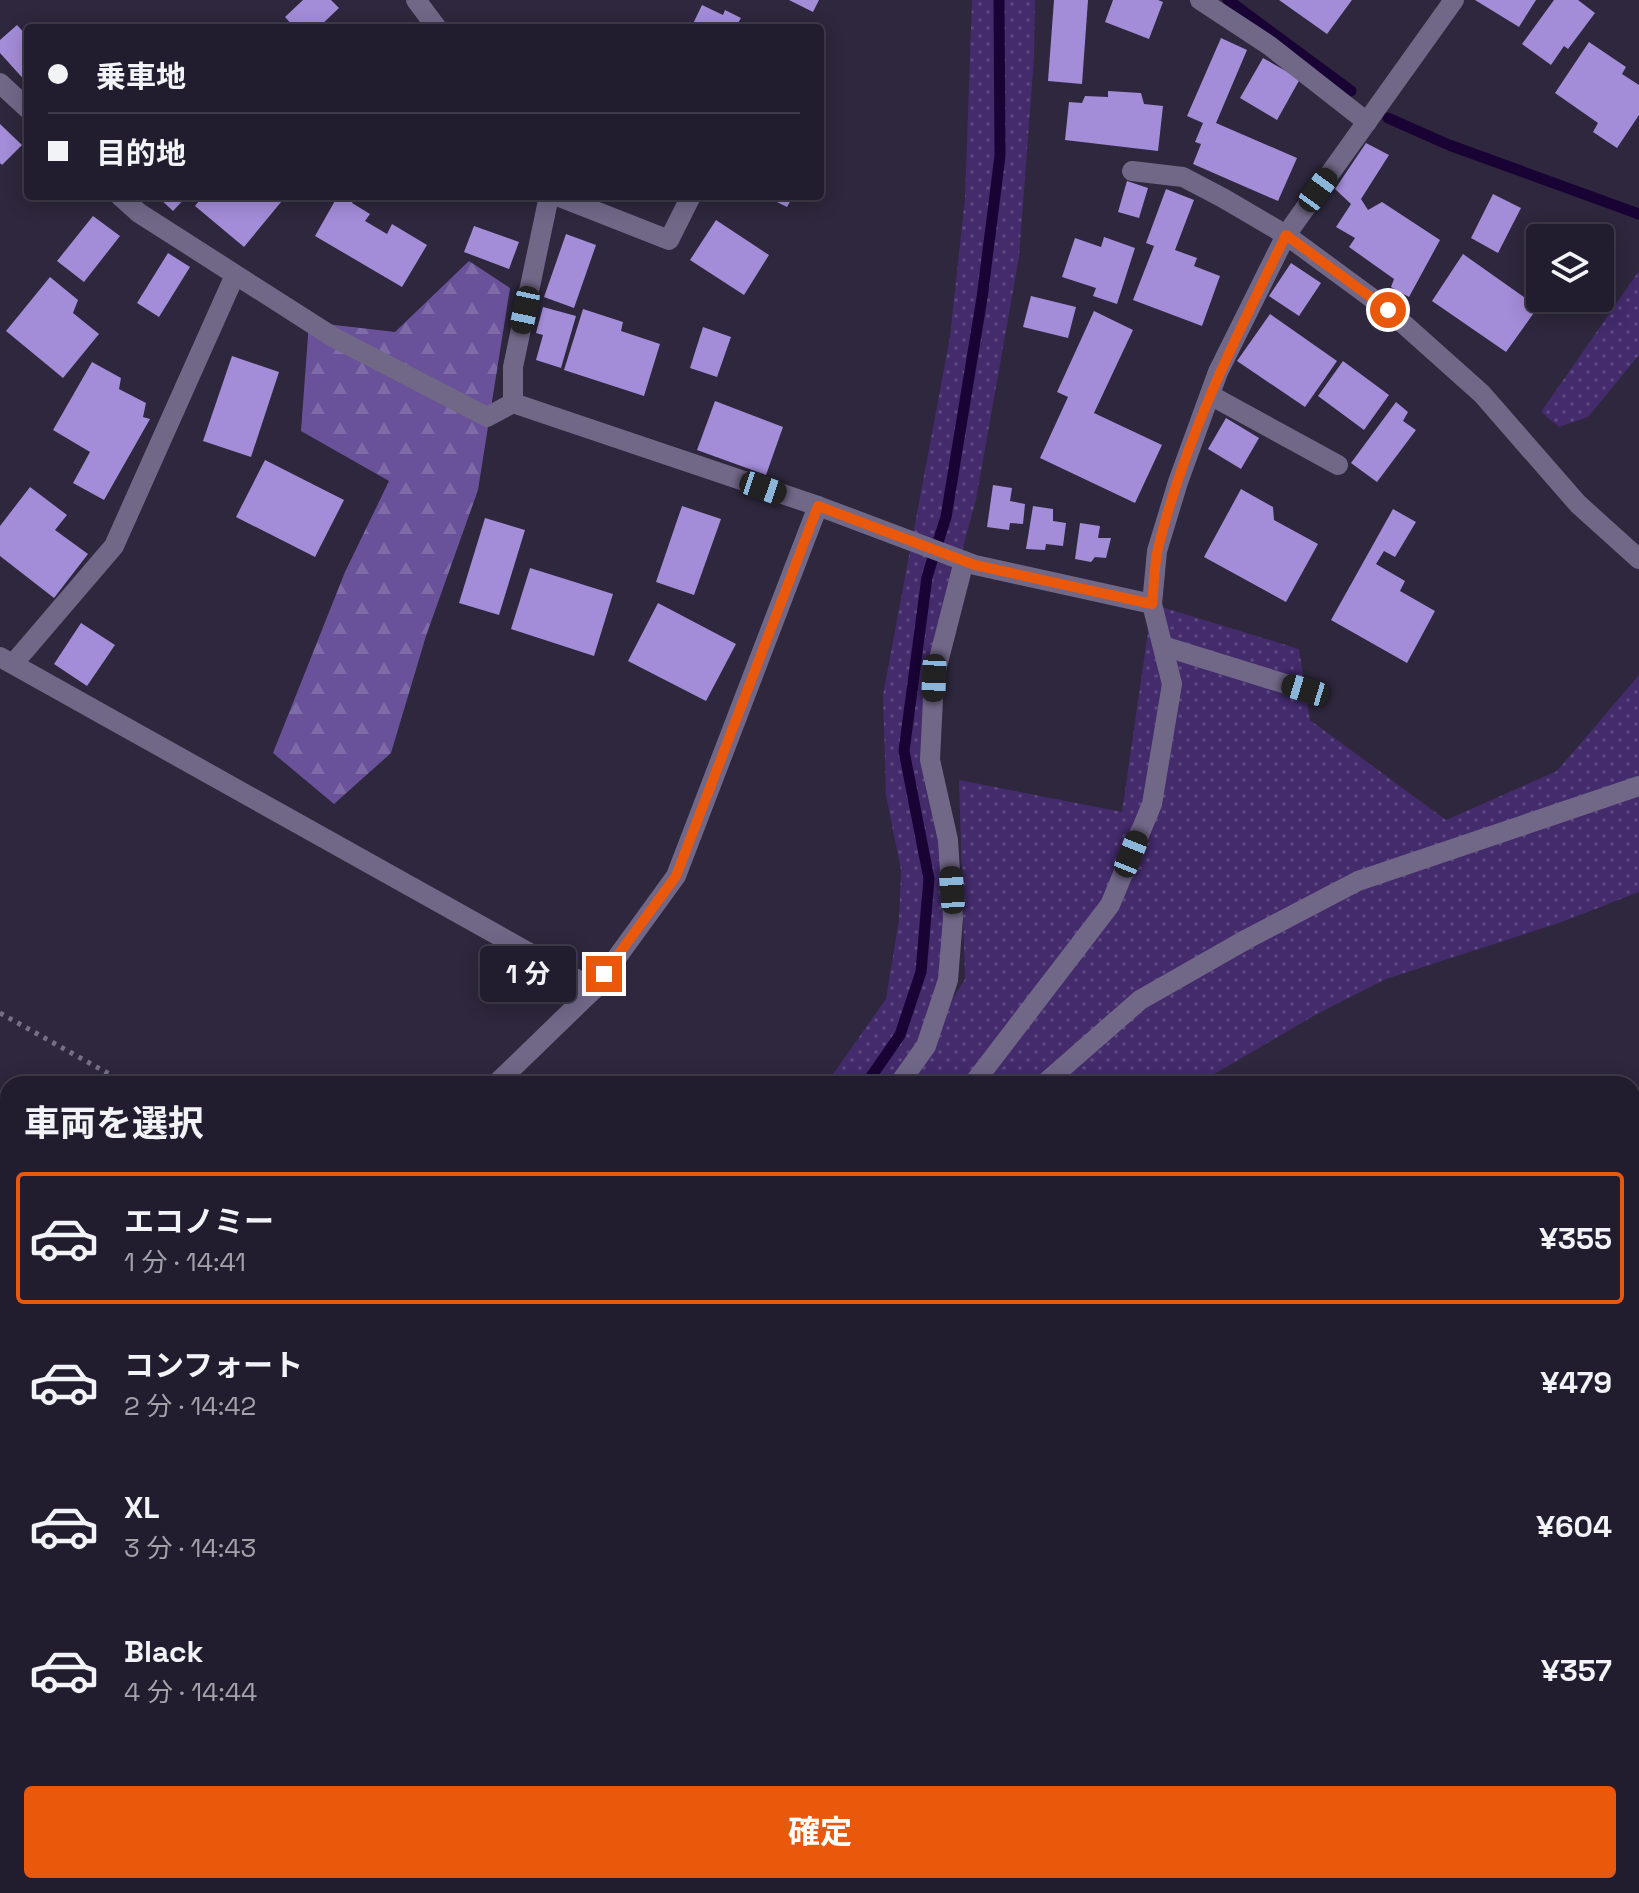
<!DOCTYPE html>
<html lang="ja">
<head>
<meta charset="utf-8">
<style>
	:root { --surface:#221d2e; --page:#2a2636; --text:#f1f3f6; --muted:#a2a2aa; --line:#3f3b4a; --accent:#ea580c }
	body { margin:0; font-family:"Space Grotesk","Noto Sans JP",sans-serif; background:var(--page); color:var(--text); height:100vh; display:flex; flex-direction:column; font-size:30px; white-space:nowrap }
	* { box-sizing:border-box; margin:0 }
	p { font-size:26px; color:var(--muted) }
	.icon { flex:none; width:44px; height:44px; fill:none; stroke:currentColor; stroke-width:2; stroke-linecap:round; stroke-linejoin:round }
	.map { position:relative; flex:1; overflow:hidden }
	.details { position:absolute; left:0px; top:1076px; width:1640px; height:818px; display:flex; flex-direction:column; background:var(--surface); border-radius:24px 24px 0 0; box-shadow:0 4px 20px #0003,0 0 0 2px var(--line) }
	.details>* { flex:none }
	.top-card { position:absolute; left:24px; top:24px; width:800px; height:176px; border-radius:8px; box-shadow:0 4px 20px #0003,0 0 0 2px var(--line); display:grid; align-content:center; height:176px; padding:0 24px; background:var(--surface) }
	.tools { position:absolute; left:1526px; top:224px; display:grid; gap:16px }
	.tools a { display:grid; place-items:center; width:88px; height:88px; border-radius:8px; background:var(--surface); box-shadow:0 4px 20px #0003,0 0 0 2px var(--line); font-size:40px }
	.end { position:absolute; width:36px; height:36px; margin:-18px; border:10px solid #ea580c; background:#fff; box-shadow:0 0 0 4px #fff }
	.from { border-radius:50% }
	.bubble { position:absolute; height:56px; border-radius:8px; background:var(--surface); box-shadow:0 4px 20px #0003,0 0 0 2px var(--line); font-size:26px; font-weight:700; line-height:56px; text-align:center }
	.car { position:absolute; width:24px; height:48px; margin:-24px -12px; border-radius:10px; box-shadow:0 0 6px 2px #0007; background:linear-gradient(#222 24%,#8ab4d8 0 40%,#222 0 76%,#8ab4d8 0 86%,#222 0) }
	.top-card b { display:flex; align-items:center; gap:28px; height:76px; font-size:30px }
	.top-card b+b { border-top:2px solid var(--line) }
	.top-card i { width:20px; height:20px; background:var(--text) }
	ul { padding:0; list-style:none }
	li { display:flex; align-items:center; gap:24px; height:132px; margin:0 16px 12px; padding:0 8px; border:4px solid transparent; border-radius:8px }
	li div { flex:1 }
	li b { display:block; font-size:30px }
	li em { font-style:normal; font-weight:700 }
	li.selected { border-color:var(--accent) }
	li>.icon { width:72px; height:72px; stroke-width:1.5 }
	h2 { padding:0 24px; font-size:36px; line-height:96px }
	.primary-button { display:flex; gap:16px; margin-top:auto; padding:16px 24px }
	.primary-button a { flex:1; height:92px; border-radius:8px; background:var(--accent); color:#fff; font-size:32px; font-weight:700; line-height:92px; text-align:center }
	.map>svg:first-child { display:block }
	.grass { fill:url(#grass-dots) }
	.forest { fill:url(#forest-firs) }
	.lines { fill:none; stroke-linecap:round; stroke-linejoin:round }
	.stream { stroke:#190334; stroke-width:11 }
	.building { fill:#a38cd8 }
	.path { stroke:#767084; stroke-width:5; stroke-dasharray:4 6; stroke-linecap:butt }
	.street { stroke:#716888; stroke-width:20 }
	.route { stroke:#ea580c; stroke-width:10 }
</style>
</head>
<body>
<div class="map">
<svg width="1639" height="1893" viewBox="0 0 1639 1893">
	<defs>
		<pattern id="grass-dots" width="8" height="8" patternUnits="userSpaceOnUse" patternTransform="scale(2)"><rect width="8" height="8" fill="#432b6c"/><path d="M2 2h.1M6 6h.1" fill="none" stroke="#5e4a82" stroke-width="1.8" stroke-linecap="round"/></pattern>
		<pattern id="forest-firs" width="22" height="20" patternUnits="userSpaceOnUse" patternTransform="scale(2)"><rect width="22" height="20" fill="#695299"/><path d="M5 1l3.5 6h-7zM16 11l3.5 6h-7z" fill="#7f6ba8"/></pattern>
	</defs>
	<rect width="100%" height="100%" fill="#2e273d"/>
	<g class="grass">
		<polygon points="972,0 1035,0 1034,58 1019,257 976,500 928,675 952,890 930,1036 965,979 959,780 1122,812 1152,604 1299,649 1310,720 1446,820 1557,771 1639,675 1639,892 1559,923 1386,979 1317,1014 1197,1084 826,1084 886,999 899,920 901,870 886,795 883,695 950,337 965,198"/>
		<polygon points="1639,271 1639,355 1588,417 1559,427 1541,412"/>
		<polygon points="8,1566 8,1721 0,1720 0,1567"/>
	</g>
	<polygon class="forest" points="469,261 510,288 478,490 426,636 391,753 334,804 273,753 345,572 389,481 301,431 309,322 395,332"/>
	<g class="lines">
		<g class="stream">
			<polyline points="1228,0 1351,91"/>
			<polyline points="1388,118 1449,145 1639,214"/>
			<polyline points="866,1084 900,1035 921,972 929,879 904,751 927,577 946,517 982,298 1000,156 999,0"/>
			<polyline points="0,1525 8,1524"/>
		</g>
	</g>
	<g class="building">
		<polygon points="303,0 331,0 339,8 318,28 309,22 303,28 295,28 285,17"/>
		<polygon points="789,0 819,0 813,12"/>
		<polygon points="1054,0 1088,0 1082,84 1048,81"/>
		<polygon points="1113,0 1158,0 1163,2 1149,39 1105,22"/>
		<polygon points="1279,0 1352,0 1327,34"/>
		<polygon points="1475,0 1536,0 1519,27"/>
		<polygon points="1554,0 1578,0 1595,13 1568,49 1564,46 1551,65 1522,44"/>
		<polygon points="702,5 723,15 725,10 741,18 738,23 748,28 691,28"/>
		<polygon points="17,25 28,37 28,84 0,53 0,40"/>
		<polygon points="1221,38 1247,50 1216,123 1297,158 1278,201 1193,164 1201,144 1195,142 1203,123 1187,116"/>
		<polygon points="1589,42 1626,67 1622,74 1639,85 1639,115 1617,148 1593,132 1598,123 1555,93"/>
		<polygon points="1263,58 1300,79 1277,120 1240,98"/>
		<polygon points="1108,91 1141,93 1144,104 1163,106 1158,151 1065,140 1069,102 1082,103 1085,96 1108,97"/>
		<polygon points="0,124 22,145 2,165 0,163"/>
		<polygon points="1366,143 1389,155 1361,199 1368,210 1382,202 1440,240 1409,297 1391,287 1394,279 1349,247 1355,238 1336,227 1351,204 1335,189"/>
		<polygon points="1127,181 1148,188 1139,218 1118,212"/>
		<polygon points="1166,189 1194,200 1175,250 1197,258 1194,266 1220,276 1202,326 1133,300 1154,246 1146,243"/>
		<polygon points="1493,194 1521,208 1498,253 1471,238"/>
		<polygon points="157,196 187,196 173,211"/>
		<polygon points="203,196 286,196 244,247 195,206"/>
		<polygon points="330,196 356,196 352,203 370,214 365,221 387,234 392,224 427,245 402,287 315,236 336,199"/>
		<polygon points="765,196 793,196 787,207"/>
		<polygon points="93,216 120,236 84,282 57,261"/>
		<polygon points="716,220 769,255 744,295 690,260"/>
		<polygon points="474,226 519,242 509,269 464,252"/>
		<polygon points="566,234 596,245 574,308 544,297"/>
		<polygon points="1104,237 1135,248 1117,304 1093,296 1096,288 1062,277 1075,238 1101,247"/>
		<polygon points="168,253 190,267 159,317 137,303"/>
		<polygon points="1463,254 1538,307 1506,352 1432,301"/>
		<polygon points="1291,263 1321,283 1299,316 1269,296"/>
		<polygon points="50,277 78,300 73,313 99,334 63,378 6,331"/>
		<polygon points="1031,296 1076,307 1068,338 1023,327"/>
		<polygon points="543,307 576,316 561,368 536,360 543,335 536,333"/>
		<polygon points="583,309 623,322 621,331 660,344 644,396 564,370"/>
		<polygon points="1094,311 1133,330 1094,413 1162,445 1135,503 1040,458 1068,397 1057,392"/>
		<polygon points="1270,314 1337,361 1305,407 1237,361"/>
		<polygon points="703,327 731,337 717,377 690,368"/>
		<polygon points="232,356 279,372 251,457 203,441"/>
		<polygon points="1343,361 1389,395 1364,430 1318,396"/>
		<polygon points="92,362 121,378 119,389 146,403 143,417 150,419 104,500 73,483 90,452 53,430"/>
		<polygon points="715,401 783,427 766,475 697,450"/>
		<polygon points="1396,402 1408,412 1403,421 1416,430 1377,482 1351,463"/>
		<polygon points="1226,418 1259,438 1241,469 1208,449"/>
		<polygon points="265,460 344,500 315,557 236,517"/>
		<polygon points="993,485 1012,488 1010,501 1025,504 1023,524 1010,523 1009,530 987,527"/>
		<polygon points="30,487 67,515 55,530 88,554 54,598 0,556 0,526"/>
		<polygon points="1241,489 1273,507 1274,520 1318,544 1286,602 1204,557"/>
		<polygon points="682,506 721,519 694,595 656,582"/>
		<polygon points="1033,506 1053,509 1053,521 1066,523 1063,546 1046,544 1045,550 1026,549"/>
		<polygon points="1393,509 1416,522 1395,557 1384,551 1376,564 1405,581 1400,591 1435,611 1407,663 1331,620"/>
		<polygon points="485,518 525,530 499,615 459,603"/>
		<polygon points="1080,523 1100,526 1098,538 1111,538 1106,558 1095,557 1091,562 1075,559"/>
		<polygon points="530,568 613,594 594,656 511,629"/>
		<polygon points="658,603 736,644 706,701 628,661"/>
		<polygon points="81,623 115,645 87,686 54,664"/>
	</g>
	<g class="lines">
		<g class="path">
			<polyline points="0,1013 127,1084"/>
			<polyline points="0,1742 8,1741"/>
		</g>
		<g class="street">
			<polyline points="416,0 437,28"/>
			<polyline points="1200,0 1270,46 1367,122"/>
			<polyline points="0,83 28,109"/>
			<polyline points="1132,171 1183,177 1223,198 1286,235 1388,310 1482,394 1578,504 1639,559"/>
			<polyline points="120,196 139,213 333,337 487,417 513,403 818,506 975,565 1152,604"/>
			<polyline points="557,196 669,240 691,196"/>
			<polyline points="1210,395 1338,465"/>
			<polyline points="513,403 513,367 549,196"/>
			<polyline points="1163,646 1305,690"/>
			<polyline points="0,657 594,989"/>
			<polyline points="13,664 114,546 235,275"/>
			<polyline points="496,1084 594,989 676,876 818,506"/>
			<polyline points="899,1084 926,1046 948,980 953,918 948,840 930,760 934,678 964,561"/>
			<polyline points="973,1084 1110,905 1152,804 1172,684 1152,604 1157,551 1178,482 1218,372 1286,235 1454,0"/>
			<polyline points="1044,1084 1140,1000 1247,939 1358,881 1639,786"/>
			<polyline points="0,1181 8,1183"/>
			<polyline points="0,1546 8,1546"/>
			<polyline points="0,1636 8,1635"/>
			<polyline points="881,1886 883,1893"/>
		</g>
	</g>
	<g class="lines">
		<path class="route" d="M604,974L676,876L818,506L975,565L1152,604C1154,586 1154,566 1158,548C1185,438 1236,336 1286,235L1388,310"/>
	</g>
</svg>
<div class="tools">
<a><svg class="icon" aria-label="layers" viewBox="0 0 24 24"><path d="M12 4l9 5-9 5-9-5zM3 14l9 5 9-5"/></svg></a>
</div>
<i class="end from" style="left:1388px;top:310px"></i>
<i class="end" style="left:604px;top:974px"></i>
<div class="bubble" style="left:480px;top:946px;width:96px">1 分</div>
<i class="car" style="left:1318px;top:190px;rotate:36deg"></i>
<i class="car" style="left:525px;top:310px;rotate:192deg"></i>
<i class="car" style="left:763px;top:488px;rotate:109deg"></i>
<i class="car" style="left:934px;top:678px;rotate:182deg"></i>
<i class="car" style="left:1305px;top:690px;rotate:287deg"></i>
<i class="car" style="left:1131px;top:854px;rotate:22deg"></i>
<i class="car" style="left:952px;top:890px;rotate:356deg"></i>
<div class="top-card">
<b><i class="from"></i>乗車地</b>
<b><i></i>目的地</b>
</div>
<section class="details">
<h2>車両を選択</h2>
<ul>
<li class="selected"><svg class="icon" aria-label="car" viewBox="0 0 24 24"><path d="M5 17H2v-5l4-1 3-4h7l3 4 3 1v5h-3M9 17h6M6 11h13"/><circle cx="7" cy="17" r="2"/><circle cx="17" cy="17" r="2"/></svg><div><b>エコノミー</b><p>1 分 · 14:41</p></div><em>¥355</em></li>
<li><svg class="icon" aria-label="car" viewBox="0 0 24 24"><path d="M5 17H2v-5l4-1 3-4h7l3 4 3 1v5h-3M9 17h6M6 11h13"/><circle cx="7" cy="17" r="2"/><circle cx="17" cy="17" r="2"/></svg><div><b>コンフォート</b><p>2 分 · 14:42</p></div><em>¥479</em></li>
<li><svg class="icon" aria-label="car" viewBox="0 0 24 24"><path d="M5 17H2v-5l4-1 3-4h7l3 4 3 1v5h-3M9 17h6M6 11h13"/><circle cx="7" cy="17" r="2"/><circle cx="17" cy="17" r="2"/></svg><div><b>XL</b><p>3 分 · 14:43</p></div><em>¥604</em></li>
<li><svg class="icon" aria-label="car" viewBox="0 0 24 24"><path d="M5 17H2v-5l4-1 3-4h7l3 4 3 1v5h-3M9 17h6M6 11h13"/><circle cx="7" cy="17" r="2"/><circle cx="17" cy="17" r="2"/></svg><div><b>Black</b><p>4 分 · 14:44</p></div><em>¥357</em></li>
</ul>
<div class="primary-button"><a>確定</a></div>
</section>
</div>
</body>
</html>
